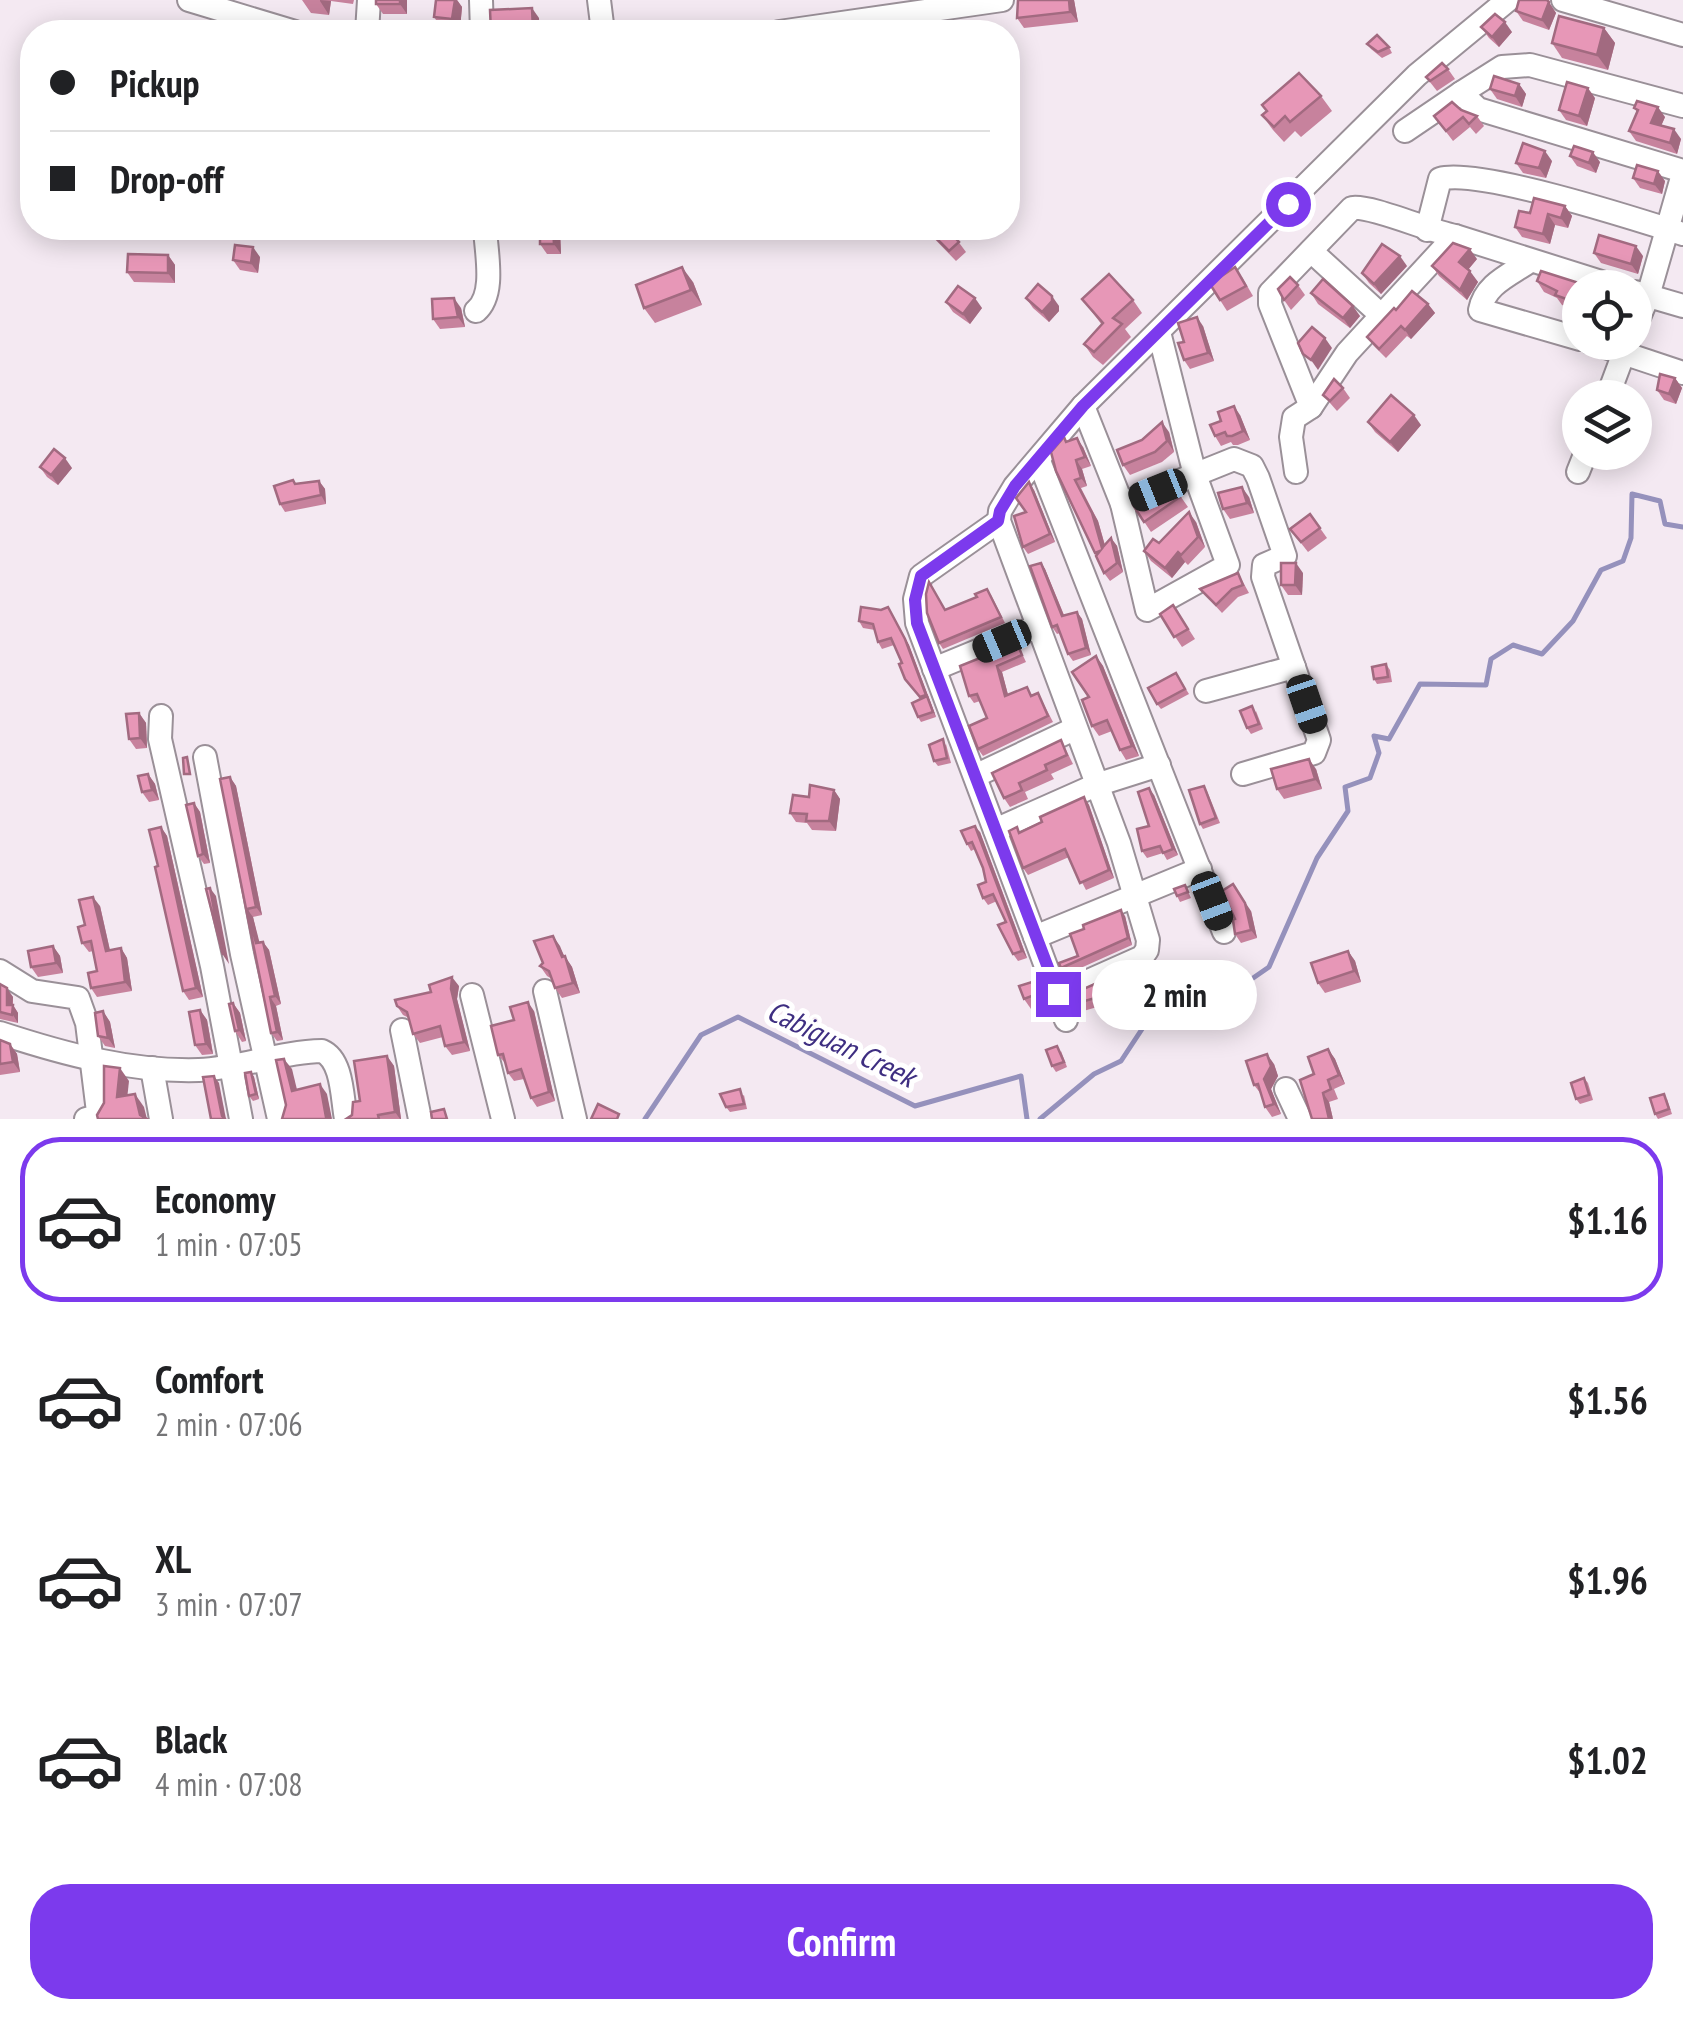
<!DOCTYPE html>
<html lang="en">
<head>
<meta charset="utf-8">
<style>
	:root { --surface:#fff; --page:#f2f2f2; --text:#202124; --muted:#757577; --line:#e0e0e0; --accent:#7c3aed }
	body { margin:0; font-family:"PT Sans Narrow",sans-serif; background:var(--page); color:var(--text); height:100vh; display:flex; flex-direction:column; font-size:38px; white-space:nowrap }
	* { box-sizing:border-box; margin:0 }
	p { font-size:32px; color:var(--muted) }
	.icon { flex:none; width:55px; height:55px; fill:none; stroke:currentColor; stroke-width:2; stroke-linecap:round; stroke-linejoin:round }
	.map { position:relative; height:1119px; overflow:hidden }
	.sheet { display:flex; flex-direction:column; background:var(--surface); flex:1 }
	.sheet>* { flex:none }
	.hud { position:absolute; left:20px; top:20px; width:1000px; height:220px; border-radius:40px; box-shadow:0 5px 25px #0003; display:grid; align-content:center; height:220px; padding:0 30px; background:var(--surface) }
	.controls { position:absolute; left:1562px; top:270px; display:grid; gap:20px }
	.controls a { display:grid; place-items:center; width:90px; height:90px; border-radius:50%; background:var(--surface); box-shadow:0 5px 25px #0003; font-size:50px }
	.end { position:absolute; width:45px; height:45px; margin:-22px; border:12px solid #7c3aed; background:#fff; box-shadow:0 0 0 5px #fff }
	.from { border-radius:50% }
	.bubble { position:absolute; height:70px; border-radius:35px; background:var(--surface); box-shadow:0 5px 25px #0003; font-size:32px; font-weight:700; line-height:70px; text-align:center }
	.car { position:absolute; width:30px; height:60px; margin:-30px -15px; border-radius:12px; box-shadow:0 0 8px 2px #0007; background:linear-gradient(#222 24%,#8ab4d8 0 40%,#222 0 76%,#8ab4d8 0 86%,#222 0) }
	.hud b { display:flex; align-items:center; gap:35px; height:95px; font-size:38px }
	.hud b+b { border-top:2px solid var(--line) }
	.hud i { width:25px; height:25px; background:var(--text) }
	ul { padding:18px 0 0; list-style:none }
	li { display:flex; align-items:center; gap:30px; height:165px; margin:0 20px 15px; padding:0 10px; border:5px solid transparent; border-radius:40px }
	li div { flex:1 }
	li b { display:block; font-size:38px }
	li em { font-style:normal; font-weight:700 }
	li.current { border-color:var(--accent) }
	li>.icon { width:90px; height:90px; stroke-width:1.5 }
	.primary-button { display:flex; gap:20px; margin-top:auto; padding:20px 30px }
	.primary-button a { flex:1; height:115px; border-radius:40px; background:var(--accent); color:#fff; font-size:40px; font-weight:700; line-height:115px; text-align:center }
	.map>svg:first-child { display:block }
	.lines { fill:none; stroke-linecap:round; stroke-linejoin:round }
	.stream { stroke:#9591bc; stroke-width:5 }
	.minor-casing { stroke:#9a9098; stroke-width:26 }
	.minor { stroke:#fff; stroke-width:22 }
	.wall { fill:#c7829d }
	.shaded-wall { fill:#a26a80 }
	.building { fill:#e797b7; stroke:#a26a80; stroke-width:2.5 }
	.route { stroke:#7c3aed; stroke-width:12 }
	.labels { text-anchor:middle; stroke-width:10; stroke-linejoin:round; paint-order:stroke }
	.water-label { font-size:30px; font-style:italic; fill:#3e2e81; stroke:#fff }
</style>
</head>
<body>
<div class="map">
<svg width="1683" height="1119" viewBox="0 0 1683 1119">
	<rect width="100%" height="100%" fill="#f4e9f2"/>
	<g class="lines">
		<g class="stream">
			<polyline points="645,1119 701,1035 738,1017 915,1106 1021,1076 1027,1119"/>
			<polyline points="1040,1119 1094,1074 1121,1061 1146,1023 1176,1000 1243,985 1269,967 1317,858 1348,811 1345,787 1370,778 1379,753 1374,736 1389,739 1420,684 1486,685 1491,659 1513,645 1542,654 1573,621 1601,570 1623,561 1631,538 1632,494 1660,501 1665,524 1683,527"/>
		</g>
		<defs>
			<g id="minor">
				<polyline points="189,0 295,32"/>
				<polyline points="481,0 482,32"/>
				<polyline points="599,0 603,32"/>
				<polyline points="1563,0 1683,35"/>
				<polyline points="367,32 369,0"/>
				<polyline points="779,32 1002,0"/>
				<polyline points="1461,93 1502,67 1530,65 1683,106"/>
				<polyline points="1405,131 1461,93 1478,109 1683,171"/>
				<path d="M1427,230L1440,179C1478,168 1639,220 1683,234"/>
				<polyline points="1311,251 1382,316"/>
				<path d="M1530,261C1510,275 1485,284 1480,310L1580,339"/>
				<polyline points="1635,292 1683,306"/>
				<path d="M476,311C496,294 486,252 485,228"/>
				<polyline points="1635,327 1648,296 1683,174"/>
				<polyline points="1590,342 1683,373"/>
				<polyline points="1607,398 1628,342"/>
				<polyline points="1083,406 1122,504 1147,610 1228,565 1195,475 1159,332"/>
				<path d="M1311,407L1270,304V293L1352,208C1371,205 1429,231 1455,236L1620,288"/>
				<polyline points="1039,461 1224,932"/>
				<polyline points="1296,472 1291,437 1294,418 1311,407 1347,353 1455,236"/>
				<polyline points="1578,472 1586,452"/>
				<polyline points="1122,504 1234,459 1252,466 1258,478 1285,556 1264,565 1263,577 1319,740 1314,753 1243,774"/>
				<polyline points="999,521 921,576 915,599 917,623 1035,937 1200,869"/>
				<polyline points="934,669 1036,627"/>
				<polyline points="1206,691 1294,667"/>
				<polyline points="161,716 160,739 212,966 241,1119"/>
				<polyline points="205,757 242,954 279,1119"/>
				<polyline points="977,775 1074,729"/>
				<polyline points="995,830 1096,785 1159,765"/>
				<polyline points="1035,937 1066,1020"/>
				<polyline points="0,971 32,991 78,998 87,1023 98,1112 97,1116 86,1119"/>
				<polyline points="545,991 575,1119"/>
				<polyline points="1059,994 1142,957 1147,950 1148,940 1119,843 999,521 1000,511 1015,486 1083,406 1417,75 1508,0"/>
				<polyline points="472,995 503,1119"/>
				<polyline points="402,1030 420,1119"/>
				<path d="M0,1033C64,1054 130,1072 199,1070C240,1068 280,1052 322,1051C343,1060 342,1099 346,1119"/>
				<polyline points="152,1068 161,1119"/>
				<polyline points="1286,1089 1300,1119"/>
			</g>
		</defs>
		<use href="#minor" class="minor-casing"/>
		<use href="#minor" class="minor"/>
	</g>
	<g class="wall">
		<polygon points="302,0 354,0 353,4 331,1 329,15 311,13"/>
		<polygon points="376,0 407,0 407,14 383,14 376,4"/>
		<polygon points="436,0 457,0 462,7 460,29 441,27 434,17"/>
		<polygon points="1018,0 1074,0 1078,22 1024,28 1017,18"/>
		<polygon points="1547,0 1556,13 1549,30 1523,21 1516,11"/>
		<polygon points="1481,27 1512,32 1499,47 1489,38"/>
		<polygon points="1604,28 1615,43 1608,70 1562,58 1552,43"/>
		<polygon points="1367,44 1389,47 1392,53 1382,58 1371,49"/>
		<polygon points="1448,69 1455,79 1437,91 1426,77"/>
		<polygon points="1519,84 1526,94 1522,107 1497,99 1490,89"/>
		<polygon points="1321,96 1332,111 1301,137 1295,131 1284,142 1273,130 1262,115 1266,111 1262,105"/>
		<polygon points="1595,98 1587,126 1566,120 1559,110"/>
		<polygon points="1634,108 1665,117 1661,126 1681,139 1677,154 1636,141 1629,131 1637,112"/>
		<polygon points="1461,110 1477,116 1484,126 1476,134 1470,127 1453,141 1434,116"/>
		<polygon points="1570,156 1600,162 1596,173 1577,166"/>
		<polygon points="1552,161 1546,178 1523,173 1516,163"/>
		<polygon points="1633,178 1665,181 1662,194 1640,188"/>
		<polygon points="1565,206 1572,216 1568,228 1555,225 1550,244 1522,237 1515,227 1530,213"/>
		<polygon points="540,228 558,228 560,231 561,254 547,254 540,244"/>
		<polygon points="924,228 963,228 954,236 966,252 956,261"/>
		<polygon points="1594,253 1643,256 1638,274 1601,263"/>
		<polygon points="168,255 175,265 175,283 134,282 127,272"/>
		<polygon points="260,257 258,273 240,270 233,260"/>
		<polygon points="1477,259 1468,270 1478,282 1467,300 1439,276 1432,266"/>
		<polygon points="1407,266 1381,294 1369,283 1362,273"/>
		<polygon points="1242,277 1253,296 1227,311 1220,300"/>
		<polygon points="1537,281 1579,283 1582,288 1580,288 1579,311 1562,305 1557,298 1544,292"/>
		<polygon points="693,282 702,305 655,323 644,308"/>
		<polygon points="1298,285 1305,295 1291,310 1284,300"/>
		<polygon points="1311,293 1360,316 1350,328 1318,304"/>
		<polygon points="1026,298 1059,306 1059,311 1049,322 1033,308"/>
		<polygon points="1082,299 1133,300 1142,313 1125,329 1131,337 1103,365 1093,357 1084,344 1102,325"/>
		<polygon points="946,302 982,308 970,324 953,312"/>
		<polygon points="1428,304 1435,313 1411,339 1407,336 1386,358 1374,346 1367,337 1396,310"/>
		<polygon points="461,308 465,327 440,329 433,319"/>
		<polygon points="1203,326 1214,361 1190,369 1184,360 1184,342"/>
		<polygon points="1675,378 1682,388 1676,404 1664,400 1657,390"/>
		<polygon points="1343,388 1350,398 1337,411 1323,395"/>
		<polygon points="1240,415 1250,440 1238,445 1233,445 1231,442 1221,446 1215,436"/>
		<polygon points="1368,422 1421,425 1398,452 1375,432"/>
		<polygon points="1169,432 1174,452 1162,462 1130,475 1123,465"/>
		<polygon points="1067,441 1083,447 1091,466 1082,469 1087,486 1081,488 1098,521 1105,545 1111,538 1117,546 1123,572 1110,581 1104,573 1056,471"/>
		<polygon points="40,467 72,468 58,485 47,477"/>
		<polygon points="293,480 296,484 319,481 325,489 326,504 285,512 280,504"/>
		<polygon points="1174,487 1188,507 1151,532 1133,505 1150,502"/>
		<polygon points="1034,490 1055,542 1028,554 1023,547 1026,512"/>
		<polygon points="1249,497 1254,513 1230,519 1223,509"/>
		<polygon points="1310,514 1327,538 1308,552 1290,529"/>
		<polygon points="1196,522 1205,547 1188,565 1185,562 1172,578 1151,561 1144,551"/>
		<polygon points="1041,563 1045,569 1064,615 1077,612 1082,619 1091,655 1073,661 1068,654 1060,633 1057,634 1052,627"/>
		<polygon points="1238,573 1249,593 1238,597 1222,613 1200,589"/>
		<polygon points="1303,573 1302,595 1288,595 1281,585"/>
		<polygon points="991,595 1005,623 943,649 939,643 946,610"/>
		<polygon points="1173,605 1195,639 1182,647 1160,614"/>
		<polygon points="888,607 909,645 936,717 921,722 918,717 921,699 905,679 902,663 894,645 882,649 878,642 875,630 863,628 859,621"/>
		<polygon points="1017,643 1026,662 1002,672 1008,695 1032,696 1038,693 1053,722 983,756 978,749 987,718 980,701 974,703 969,696"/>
		<polygon points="1096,656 1103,666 1139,756 1126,760 1120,750 1112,731 1099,736 1092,726 1089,697"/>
		<polygon points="1386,664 1390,670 1392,682 1377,684 1374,679"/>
		<polygon points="1176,673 1189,694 1161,709 1157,704"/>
		<polygon points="1256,711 1263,729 1251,734 1247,728"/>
		<polygon points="139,713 146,723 147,748 136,749 129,739"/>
		<polygon points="1061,740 1073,764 1051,774 1054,779 1025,792 1028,799 1010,807 1004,798"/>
		<polygon points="946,744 951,763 938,766 934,761"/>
		<polygon points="1316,769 1322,789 1284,799 1277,789"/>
		<polygon points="148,774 155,784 159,800 149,802 142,792"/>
		<polygon points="230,777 236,786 262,915 253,917 259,943 263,942 269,950 281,1004 276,1006 283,1040 277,1041 271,1033 220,779"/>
		<polygon points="1204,786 1207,791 1220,823 1203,829 1200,824"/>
		<polygon points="834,790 840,799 836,831 812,830 807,823 796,822 790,813"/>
		<polygon points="1154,795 1178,855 1167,860 1163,853 1147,858 1142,851 1149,826"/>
		<polygon points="1084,797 1089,805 1114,878 1086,890 1069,857 1028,875 1023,868 1020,832 1042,822"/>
		<polygon points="194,803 200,812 210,863 204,864 198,856"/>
		<polygon points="161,827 167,836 203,997 189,1000 183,991 158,866"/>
		<polygon points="980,832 1027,958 1018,961 1013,954 1006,922 997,901 988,905 983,898 986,882 983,868 975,849 971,851 967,844"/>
		<polygon points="1185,885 1191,898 1180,902 1177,896"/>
		<polygon points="100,906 110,950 121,948 127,958 132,991 97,997 91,988 97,971 93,951 89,952 82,943 85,925"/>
		<polygon points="1251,911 1257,938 1241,943 1235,934"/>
		<polygon points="1125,916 1132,945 1065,975 1061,968 1078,956"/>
		<polygon points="553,936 565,957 572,967 580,993 562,998 555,988 552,979 547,976 540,966 543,963"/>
		<polygon points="53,946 60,956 63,973 38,977 31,967"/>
		<polygon points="1348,951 1355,961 1361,982 1325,993 1318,983"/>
		<polygon points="1099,982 1111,1003 1080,1012 1074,1004"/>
		<polygon points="0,984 13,997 13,1005 18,1013 18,1023 0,1019"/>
		<polygon points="459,986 457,999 470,1051 452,1055 445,1046 443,1037 420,1043 413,1034 409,1018 403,1015 397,1006"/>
		<polygon points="1039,992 1044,1005 1031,1009 1024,999"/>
		<polygon points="233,1003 240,1013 246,1041 242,1042 235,1031"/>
		<polygon points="200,1010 207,1020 213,1054 202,1055 195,1045"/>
		<polygon points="103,1011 110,1022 115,1048 105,1046 98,1036"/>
		<polygon points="534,1011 555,1101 537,1107 531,1098 524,1079 514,1081 508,1073 505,1063 498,1055 514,1020"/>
		<polygon points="0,1040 10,1044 17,1054 20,1072 0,1075"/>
		<polygon points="1328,1049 1335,1059 1345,1084 1334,1089 1338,1099 1329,1102 1333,1119 1314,1074"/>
		<polygon points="1061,1051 1067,1067 1056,1072 1052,1066"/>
		<polygon points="387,1056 394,1066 401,1119 346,1119 352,1115"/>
		<polygon points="1274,1064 1278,1076 1271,1089 1281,1114 1272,1117 1265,1107 1261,1094 1254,1085"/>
		<polygon points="251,1072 254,1077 259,1099 253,1101 249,1096"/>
		<polygon points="1584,1078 1588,1083 1593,1100 1580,1104 1576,1099"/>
		<polygon points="744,1095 747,1109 730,1112 726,1107"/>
		<polygon points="1667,1099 1672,1114 1658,1119 1655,1114"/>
	</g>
	<g class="shaded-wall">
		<polygon points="320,0 331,1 329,15 320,1"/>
		<polygon points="400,0 407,0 407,14 400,4"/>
		<polygon points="455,0 457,0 462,7 460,29 452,19"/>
		<polygon points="1069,0 1074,0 1078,22 1070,12"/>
		<polygon points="1549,2 1556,13 1549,30 1542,20"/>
		<polygon points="532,8 539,18 540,32 535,32 533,30"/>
		<polygon points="1505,22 1512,32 1499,47 1492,37"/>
		<polygon points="1604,28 1615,43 1608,70 1597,55"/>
		<polygon points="1519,84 1526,94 1522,107 1515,96"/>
		<polygon points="1588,88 1595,98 1587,126 1579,116"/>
		<polygon points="1658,107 1665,117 1658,133 1651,123"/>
		<polygon points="1674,129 1681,139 1677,154 1670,143"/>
		<polygon points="1545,151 1552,161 1546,178 1539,168"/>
		<polygon points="1593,152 1600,162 1596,173 1589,163"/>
		<polygon points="1658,171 1665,181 1662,194 1654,184"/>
		<polygon points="1565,206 1572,216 1568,228 1561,218"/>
		<polygon points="1548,214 1555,225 1550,244 1543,234"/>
		<polygon points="553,228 558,228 560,231 561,254 554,244"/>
		<polygon points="1636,246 1643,256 1638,274 1631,264"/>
		<polygon points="253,247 260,257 258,273 251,263"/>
		<polygon points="1470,249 1477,259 1466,272 1459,262"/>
		<polygon points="168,255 175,265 175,283 168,273"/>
		<polygon points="1400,256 1407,266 1381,294 1374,284"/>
		<polygon points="682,267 693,282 702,305 691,290"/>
		<polygon points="1470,271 1478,282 1467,300 1460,290"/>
		<polygon points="1579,283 1582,288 1580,288 1579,311 1572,301"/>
		<polygon points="1052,296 1059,306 1059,311 1049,322 1042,312"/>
		<polygon points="454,298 461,308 465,327 458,317"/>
		<polygon points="975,298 982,308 970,324 963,314"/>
		<polygon points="1428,304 1435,313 1411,339 1405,330"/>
		<polygon points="1353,306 1360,316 1350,328 1343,318"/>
		<polygon points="1197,317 1203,326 1214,361 1208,353"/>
		<polygon points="1325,338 1332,348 1318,370 1311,360"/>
		<polygon points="1675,378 1682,388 1676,404 1669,394"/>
		<polygon points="1234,406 1240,415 1250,440 1243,431"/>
		<polygon points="1414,415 1421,425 1398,452 1390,442"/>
		<polygon points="1162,422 1169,432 1174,452 1167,441"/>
		<polygon points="1077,438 1083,447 1091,466 1085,457"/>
		<polygon points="65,458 72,468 58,485 51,475"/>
		<polygon points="1076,460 1082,469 1087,486 1081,478"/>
		<polygon points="1075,480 1098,521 1108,557 1102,548"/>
		<polygon points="319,481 325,489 326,504 321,495"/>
		<polygon points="1029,482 1034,490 1055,542 1050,534"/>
		<polygon points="1242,487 1249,497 1254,513 1247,503"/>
		<polygon points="1189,512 1196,522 1205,547 1198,537"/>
		<polygon points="1111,538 1117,546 1123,572 1117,563"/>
		<polygon points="1178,552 1185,562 1172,578 1165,568"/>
		<polygon points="1041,563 1045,569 1067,623 1062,616"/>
		<polygon points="1296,563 1303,573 1302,595 1295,585"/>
		<polygon points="888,607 909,645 936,717 933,712 905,639"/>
		<polygon points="1077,612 1082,619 1091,655 1086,648"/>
		<polygon points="1096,656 1103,666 1139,756 1132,746"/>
		<polygon points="997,666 1002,672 1010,702 1005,696"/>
		<polygon points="139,713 146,723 147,748 140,738"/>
		<polygon points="1309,759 1316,769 1322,789 1315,779"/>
		<polygon points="148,774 155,784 159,800 152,790"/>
		<polygon points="230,777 236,786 262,915 256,907"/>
		<polygon points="1149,788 1154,795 1178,855 1173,849"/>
		<polygon points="834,790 840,799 836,831 829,821"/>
		<polygon points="1084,797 1089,805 1114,878 1109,870"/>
		<polygon points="194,803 200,812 210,863 203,854"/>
		<polygon points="975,826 980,832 1027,958 1022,951"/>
		<polygon points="161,827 167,836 203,997 196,988"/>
		<polygon points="1233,884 1251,911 1257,938 1251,930"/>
		<polygon points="210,888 216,896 229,964 223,955"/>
		<polygon points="93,897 100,906 112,960 106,951"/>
		<polygon points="247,909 253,917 262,952 256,943"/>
		<polygon points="1121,910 1125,916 1132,945 1128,938"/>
		<polygon points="553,936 560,946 567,963 565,956 572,967 580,993 573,983"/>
		<polygon points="263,942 269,950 281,1004 275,996"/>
		<polygon points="53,946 60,956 63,973 56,963"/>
		<polygon points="121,948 127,958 132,991 125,982"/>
		<polygon points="1348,951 1355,961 1361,982 1354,971"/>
		<polygon points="452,977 459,986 457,999 470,1051 464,1042 451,989"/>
		<polygon points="1032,982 1039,992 1044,1005 1037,994"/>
		<polygon points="7,988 13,997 12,1009 13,1005 18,1013 18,1023 7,1005"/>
		<polygon points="270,997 276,1006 283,1040 277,1032"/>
		<polygon points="528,1002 534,1011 555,1101 549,1092"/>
		<polygon points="233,1003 240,1013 246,1041 239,1030"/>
		<polygon points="200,1010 207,1020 213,1054 206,1044"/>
		<polygon points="103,1011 110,1022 115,1048 108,1038"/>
		<polygon points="10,1044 17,1054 20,1072 13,1062"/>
		<polygon points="1328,1049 1335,1059 1345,1084 1339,1075"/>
		<polygon points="1267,1054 1274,1064 1278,1076 1271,1089 1281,1114 1274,1104 1264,1079"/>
		<polygon points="387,1056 394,1066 401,1119 400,1119 395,1112"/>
		<polygon points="284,1059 292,1069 300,1102 292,1091"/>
		<polygon points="120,1068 129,1081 126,1109 117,1097"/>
		<polygon points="251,1072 254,1077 259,1099 256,1094"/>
		<polygon points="214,1076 219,1083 226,1119 222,1116"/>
		<polygon points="320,1084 327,1094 332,1119 326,1117"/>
		<polygon points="1323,1093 1329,1102 1333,1119 1329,1119"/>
		<polygon points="135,1094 144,1107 147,1119 140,1115"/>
	</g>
	<g class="building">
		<rect x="376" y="0" width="24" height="4"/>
		<polygon points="436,0 455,0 452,19 434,17"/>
		<polygon points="1018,0 1069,0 1070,12 1017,18"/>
		<polygon points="1519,0 1547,0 1549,2 1542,20 1516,11"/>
		<polygon points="532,8 533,30 491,32 490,10"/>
		<polygon points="1495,14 1505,22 1492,37 1481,27"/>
		<polygon points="1559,16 1604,28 1597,55 1552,43"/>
		<polygon points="240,23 270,32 237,32"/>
		<polygon points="1377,35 1389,47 1378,52 1367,44"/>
		<polygon points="1442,63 1448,69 1430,81 1426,77"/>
		<polygon points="1299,73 1321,96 1290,122 1285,116 1274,127 1262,115 1267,111 1262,105"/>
		<polygon points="1494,76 1519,84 1515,96 1490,89"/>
		<polygon points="1567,82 1588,88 1579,116 1559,110"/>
		<polygon points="1637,101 1658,107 1651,123 1674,129 1670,143 1629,131 1638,110 1634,108"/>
		<polygon points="1452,102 1461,110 1477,116 1469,124 1463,117 1446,131 1434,116"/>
		<polygon points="1523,143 1545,151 1539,168 1516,163"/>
		<polygon points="1574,146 1593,152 1589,163 1570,156"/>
		<polygon points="1637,165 1658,171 1654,184 1633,178"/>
		<polygon points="1534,198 1565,206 1561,218 1548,214 1543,234 1515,227 1519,211 1530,213"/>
		<polygon points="540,228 553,228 554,244 540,244"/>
		<polygon points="926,228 946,228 959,242 949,251"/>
		<polygon points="1599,235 1636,246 1631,264 1594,253"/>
		<polygon points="1453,243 1470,249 1459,262 1470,271 1460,290 1432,266"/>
		<polygon points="1382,244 1400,256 1374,284 1362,273"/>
		<polygon points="235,245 253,247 251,263 233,260"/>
		<polygon points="128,254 168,255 168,273 127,272"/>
		<polygon points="682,267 691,290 644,308 636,285"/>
		<polygon points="1235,267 1246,286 1220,300 1210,284"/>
		<polygon points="1541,271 1579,283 1572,301 1555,295 1557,291 1537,281"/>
		<polygon points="1109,274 1133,300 1113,318 1122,324 1094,352 1084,344 1103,323 1082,299"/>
		<polygon points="1290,277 1298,285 1284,300 1278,289"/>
		<polygon points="1323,279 1353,306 1343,318 1311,293"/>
		<polygon points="1038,284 1052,296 1052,301 1042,312 1026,298"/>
		<polygon points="958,286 975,298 963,314 946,302"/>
		<polygon points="1412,291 1428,304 1405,330 1401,326 1379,349 1367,337 1394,308 1396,310"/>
		<polygon points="454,298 458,317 433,319 432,299"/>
		<polygon points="1197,317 1208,353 1184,360 1178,343 1184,342 1178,323"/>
		<polygon points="1312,327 1325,338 1311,360 1303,354 1298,343"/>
		<polygon points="1660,374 1675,378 1669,394 1657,390"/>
		<polygon points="1334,379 1343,388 1330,401 1323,395"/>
		<polygon points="1391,395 1414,415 1390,442 1368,422"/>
		<polygon points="1234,406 1243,431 1232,436 1227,436 1225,432 1215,436 1210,425 1221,421 1218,412"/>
		<polygon points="1162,422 1167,441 1155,452 1123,465 1117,450 1142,440"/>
		<polygon points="1064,437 1066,442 1077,438 1085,457 1076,460 1081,478 1075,480 1092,513 1102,548 1111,538 1117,563 1104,573 1096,556 1100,551 1095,553 1056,471 1051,452"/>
		<polygon points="54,449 65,458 51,475 40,467"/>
		<polygon points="293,480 295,484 319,481 321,495 280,504 274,486"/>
		<polygon points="1029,482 1050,534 1023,547 1014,516 1026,512 1016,498"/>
		<polygon points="1174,487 1180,497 1144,522 1133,505 1147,497 1150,502"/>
		<polygon points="1242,487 1247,503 1223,509 1218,493"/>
		<polygon points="1189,512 1198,537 1181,555 1178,552 1165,568 1144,551 1153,539 1159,543"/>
		<polygon points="1310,514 1320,528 1301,542 1290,529"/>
		<polygon points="1041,563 1062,616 1077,612 1086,648 1068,654 1057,625 1052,627 1030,566"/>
		<polygon points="1281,563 1296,563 1295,585 1281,585"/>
		<polygon points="1238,573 1243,585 1232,589 1216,605 1200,589"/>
		<polygon points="929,582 945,610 977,597 975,594 987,589 1001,617 939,643 927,613 926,594"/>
		<polygon points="1173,605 1188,629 1174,637 1160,614"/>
		<polygon points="861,607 881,610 888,607 905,639 926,695 920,697 905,679 899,664 902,663 891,638 878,642 873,624 859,621"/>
		<polygon points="1017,643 1022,655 997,666 1005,696 1027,687 1031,696 1038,693 1048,716 978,749 969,726 987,718 977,694 969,696 960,666"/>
		<polygon points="1096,656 1132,746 1120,750 1107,720 1092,726 1082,700 1089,697 1072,672"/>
		<polygon points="1386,664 1388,677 1374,679 1372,667"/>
		<polygon points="1176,673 1185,689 1157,704 1148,688"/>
		<polygon points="927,696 933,712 918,717 912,703"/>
		<polygon points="1252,706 1259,724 1247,728 1240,711"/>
		<polygon points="139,713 140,738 129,739 126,714"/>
		<polygon points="943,739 947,758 934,761 929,745"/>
		<polygon points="1061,740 1067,755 1045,765 1047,770 1019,783 1022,790 1004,798 992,773"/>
		<polygon points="187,757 190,774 184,774 183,758"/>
		<polygon points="1309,759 1315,779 1277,789 1271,769"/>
		<polygon points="148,774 152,790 142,792 138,776"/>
		<polygon points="230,777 256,907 247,909 256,943 263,942 275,996 270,997 277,1032 271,1033 220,779"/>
		<polygon points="810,785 834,790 829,821 806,821 807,814 790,813 793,795 809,797"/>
		<polygon points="1204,786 1216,818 1200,824 1189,790"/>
		<polygon points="1149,788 1173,849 1163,853 1160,846 1142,851 1137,829 1149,826 1138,792"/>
		<polygon points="1084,797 1109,870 1080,883 1065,849 1023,868 1009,831 1017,827 1019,833 1042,822 1040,817"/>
		<polygon points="194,803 203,854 198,856 186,805"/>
		<polygon points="975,826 1022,951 1013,954 998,925 1006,922 993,894 983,898 978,885 986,882 983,868 972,842 967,844 961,831"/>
		<polygon points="161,827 196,988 183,991 155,867 158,866 149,830"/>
		<polygon points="1233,884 1245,903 1251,930 1235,934 1233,920 1235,919 1222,891"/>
		<polygon points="1185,885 1188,892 1177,896 1174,889"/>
		<polygon points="210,888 221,948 223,955 206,889"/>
		<polygon points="93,897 106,951 121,948 125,982 91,988 88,973 97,971 91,941 82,943 78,927 85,925 79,900"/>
		<polygon points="1121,910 1128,938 1061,968 1059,963 1078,956 1070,934 1084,929 1083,925"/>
		<polygon points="553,936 562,957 565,956 573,983 555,988 549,971 540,966 543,963 534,941"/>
		<polygon points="53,946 56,963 31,967 28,951"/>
		<polygon points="1348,951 1354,971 1318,983 1311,963"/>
		<polygon points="452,977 451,989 464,1042 445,1046 440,1026 413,1034 407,1012 397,1006 395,1000 431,992 429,985"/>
		<polygon points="1032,982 1037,994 1024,999 1019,986"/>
		<polygon points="1099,982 1106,995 1074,1004 1070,995"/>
		<polygon points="0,984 7,988 7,1005 13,1005 12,1015 0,1012"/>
		<polygon points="528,1002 549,1092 531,1098 521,1069 508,1073 503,1054 498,1055 491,1026 514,1020 510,1007"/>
		<polygon points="233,1003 239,1030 235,1031 229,1004"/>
		<polygon points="200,1010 206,1044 195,1045 189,1012"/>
		<polygon points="103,1011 108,1038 98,1036 95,1013"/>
		<polygon points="0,1040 10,1044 13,1062 0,1064"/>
		<polygon points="1057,1046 1064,1062 1052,1066 1046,1050"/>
		<polygon points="1328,1049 1339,1075 1328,1080 1331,1089 1323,1093 1329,1119 1312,1119 1300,1080 1314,1074 1308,1057"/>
		<polygon points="1267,1054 1271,1066 1264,1079 1274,1104 1265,1107 1258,1084 1254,1085 1246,1061"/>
		<polygon points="387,1056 395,1112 378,1115 379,1119 346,1119 352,1115 353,1102 360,1101 354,1061"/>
		<polygon points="284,1059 292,1091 320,1084 326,1117 331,1119 282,1119 286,1105 276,1060"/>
		<polygon points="104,1066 120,1068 117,1097 135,1094 140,1115 147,1119 98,1119 97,1115 104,1103"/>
		<polygon points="251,1072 256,1094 249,1096 245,1073"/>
		<polygon points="214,1076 222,1116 225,1119 211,1119 203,1077"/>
		<polygon points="1584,1078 1589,1095 1576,1099 1571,1083"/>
		<polygon points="740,1089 744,1104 726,1107 720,1094"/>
		<polygon points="1664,1094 1669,1109 1655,1114 1650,1098"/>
		<polygon points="598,1104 619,1114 617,1119 591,1119"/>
		<polygon points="444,1109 447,1119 432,1119 431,1112"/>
	</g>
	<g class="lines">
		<polyline class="route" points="1058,994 917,623 915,600 921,576 998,521 1000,511 1015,486 1083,406 1288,204"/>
	</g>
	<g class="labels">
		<g class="water-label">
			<text transform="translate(841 1044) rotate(26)" y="10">Cabiguan Creek</text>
		</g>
	</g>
</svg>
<div class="controls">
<a><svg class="icon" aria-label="locate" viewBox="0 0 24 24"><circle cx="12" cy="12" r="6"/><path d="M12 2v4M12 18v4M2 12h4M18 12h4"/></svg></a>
<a><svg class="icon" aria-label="layers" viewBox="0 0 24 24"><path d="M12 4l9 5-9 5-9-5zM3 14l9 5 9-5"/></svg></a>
</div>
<i class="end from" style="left:1288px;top:204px"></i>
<i class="end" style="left:1058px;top:994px"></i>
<div class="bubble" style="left:1092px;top:960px;width:165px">2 min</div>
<i class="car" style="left:1158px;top:490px;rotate:248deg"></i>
<i class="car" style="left:1002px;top:641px;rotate:247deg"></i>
<i class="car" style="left:1307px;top:704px;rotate:161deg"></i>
<i class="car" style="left:1212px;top:901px;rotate:159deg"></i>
<div class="hud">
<b><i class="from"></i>Pickup</b>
<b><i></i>Drop-off</b>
</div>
</div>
<section class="sheet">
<ul>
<li class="current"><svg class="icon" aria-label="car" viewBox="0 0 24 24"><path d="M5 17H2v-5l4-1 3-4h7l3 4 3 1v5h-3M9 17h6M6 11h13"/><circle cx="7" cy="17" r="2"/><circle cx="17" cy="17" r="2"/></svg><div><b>Economy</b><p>1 min · 07:05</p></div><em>$1.16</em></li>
<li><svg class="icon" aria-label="car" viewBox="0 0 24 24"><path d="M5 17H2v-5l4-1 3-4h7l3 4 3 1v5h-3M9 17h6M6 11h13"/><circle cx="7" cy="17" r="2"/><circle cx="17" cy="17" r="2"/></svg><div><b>Comfort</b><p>2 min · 07:06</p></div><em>$1.56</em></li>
<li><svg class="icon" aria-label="car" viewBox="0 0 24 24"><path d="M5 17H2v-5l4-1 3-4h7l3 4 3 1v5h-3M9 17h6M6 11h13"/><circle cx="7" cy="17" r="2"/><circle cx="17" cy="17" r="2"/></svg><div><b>XL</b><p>3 min · 07:07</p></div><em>$1.96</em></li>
<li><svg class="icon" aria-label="car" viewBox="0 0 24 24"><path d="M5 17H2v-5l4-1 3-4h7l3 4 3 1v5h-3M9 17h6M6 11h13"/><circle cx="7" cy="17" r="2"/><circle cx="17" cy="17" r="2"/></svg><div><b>Black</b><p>4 min · 07:08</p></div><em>$1.02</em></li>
</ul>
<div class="primary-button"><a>Confirm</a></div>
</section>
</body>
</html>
